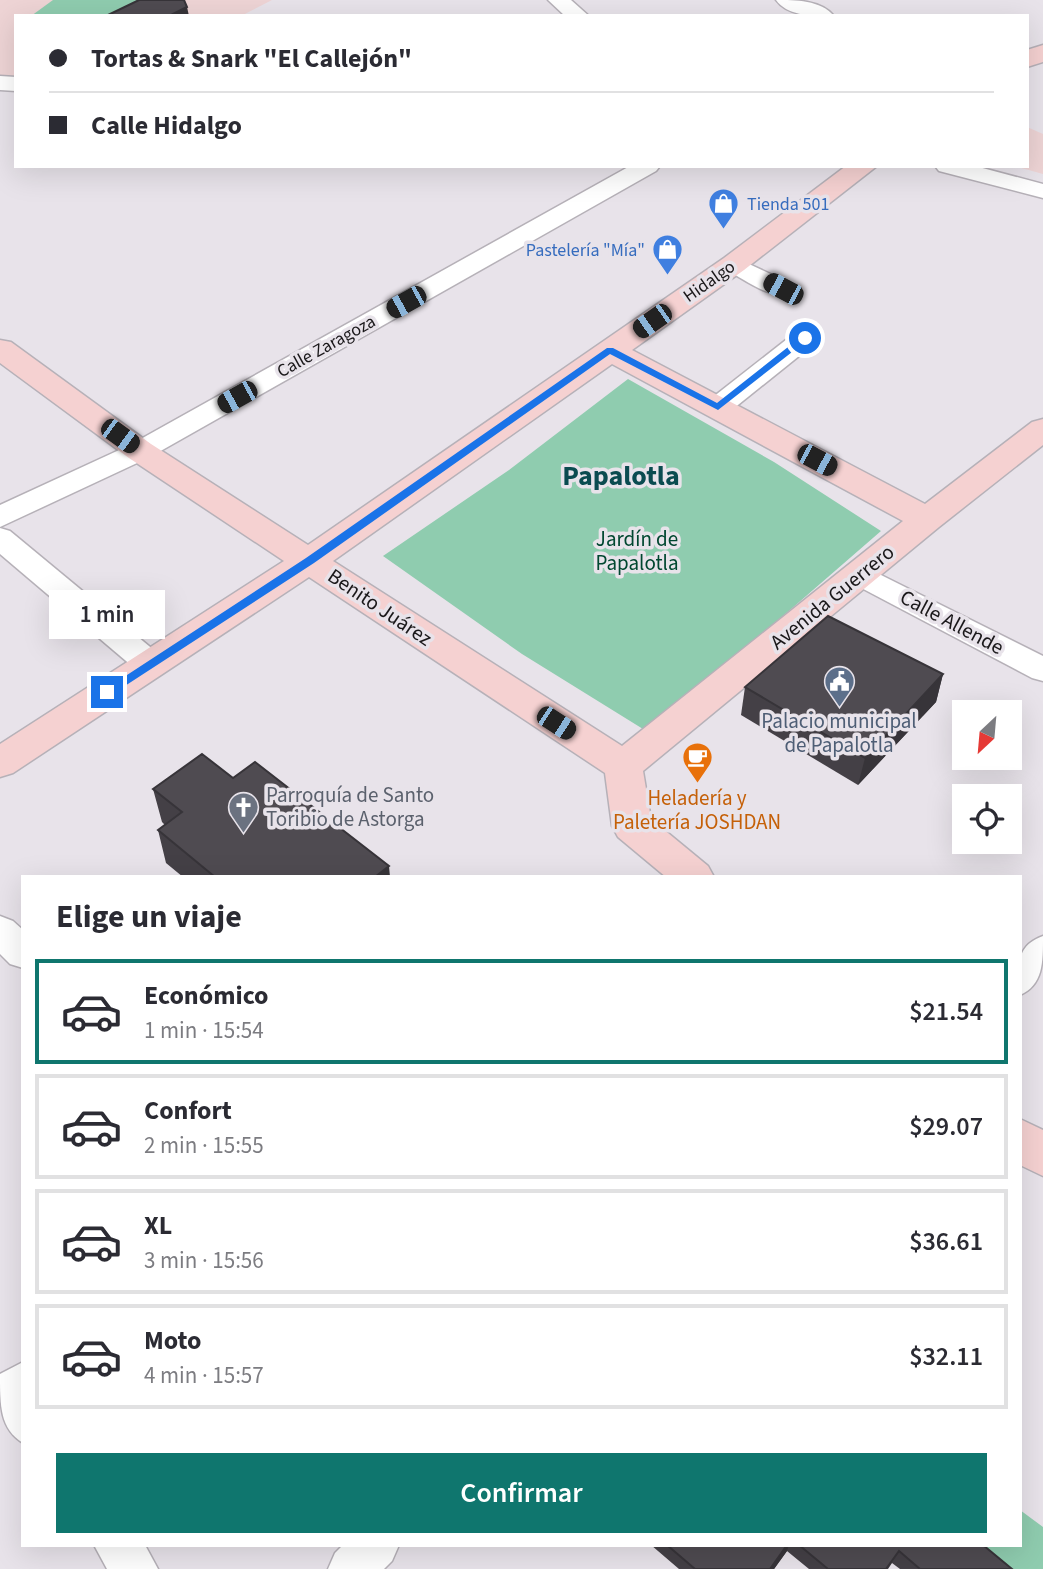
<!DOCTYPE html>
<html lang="es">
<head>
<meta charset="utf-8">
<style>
	:root { --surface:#fff; --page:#f2f2f3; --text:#2b2b33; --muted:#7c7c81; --line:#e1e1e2; --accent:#0f766e }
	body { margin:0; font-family:"Source Sans 3",sans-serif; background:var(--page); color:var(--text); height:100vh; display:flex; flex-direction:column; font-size:26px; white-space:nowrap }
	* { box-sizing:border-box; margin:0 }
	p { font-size:23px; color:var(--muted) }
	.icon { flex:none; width:38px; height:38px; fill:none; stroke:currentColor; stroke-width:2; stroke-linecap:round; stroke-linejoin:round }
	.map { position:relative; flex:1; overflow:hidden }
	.details { position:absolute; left:21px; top:875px; width:1001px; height:672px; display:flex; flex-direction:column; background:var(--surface); border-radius:0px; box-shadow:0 7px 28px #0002 }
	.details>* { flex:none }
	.banner { position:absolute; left:14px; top:14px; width:1015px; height:154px; border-radius:0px; box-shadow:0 7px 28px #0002; display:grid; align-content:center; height:154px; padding:0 35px; background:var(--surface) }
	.needle { width:46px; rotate:206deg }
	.fabs { position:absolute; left:952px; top:700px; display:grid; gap:14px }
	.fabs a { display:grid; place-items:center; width:70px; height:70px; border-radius:0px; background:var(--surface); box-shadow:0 7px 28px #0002; font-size:35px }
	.end { position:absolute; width:32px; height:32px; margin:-16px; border:9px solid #1a73e8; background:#fff; box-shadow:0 0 0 4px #fff }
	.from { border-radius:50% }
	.bubble { position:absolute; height:49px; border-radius:0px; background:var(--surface); box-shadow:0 7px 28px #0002; font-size:23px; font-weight:600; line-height:49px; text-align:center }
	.car { position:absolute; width:21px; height:42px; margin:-21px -10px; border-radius:9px; box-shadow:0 0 5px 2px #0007; background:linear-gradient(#222 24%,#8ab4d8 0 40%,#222 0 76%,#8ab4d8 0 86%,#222 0) }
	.banner b { display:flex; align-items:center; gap:24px; height:66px; font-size:26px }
	.banner b+b { border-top:2px solid var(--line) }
	.banner i { width:18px; height:18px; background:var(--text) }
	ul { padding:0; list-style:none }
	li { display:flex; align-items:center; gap:21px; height:105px; margin:0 14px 10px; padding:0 21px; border:4px solid var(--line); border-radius:0px }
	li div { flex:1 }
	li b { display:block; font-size:26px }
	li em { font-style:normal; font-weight:600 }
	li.on { border-color:var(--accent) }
	li>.icon { width:63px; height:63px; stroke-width:1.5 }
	h2 { padding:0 35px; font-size:32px; line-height:84px }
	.button { display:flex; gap:14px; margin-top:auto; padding:14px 35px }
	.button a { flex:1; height:80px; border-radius:0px; background:var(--accent); color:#fff; font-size:28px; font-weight:600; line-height:80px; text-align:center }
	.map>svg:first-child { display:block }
	.education { fill:#eed4d5 }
	.green { fill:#8fccaf }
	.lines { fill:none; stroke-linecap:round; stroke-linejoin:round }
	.street-casing { stroke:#b6b1b8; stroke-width:3 }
	.secondary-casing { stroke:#b6b1b8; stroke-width:3 }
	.street { fill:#fff; fill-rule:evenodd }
	.secondary { fill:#f5d1d1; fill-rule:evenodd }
	.wall { fill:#444046 }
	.shaded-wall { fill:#373439 }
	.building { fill:#4f4b51; stroke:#373439; stroke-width:2 }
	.route { fill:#1a73e8 }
	.labels { text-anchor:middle; stroke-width:7; stroke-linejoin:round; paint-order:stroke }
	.far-shop-label { font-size:18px; fill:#366cbe; stroke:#e8e3ea; text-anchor:start }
	.far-street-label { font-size:18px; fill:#1a181a; stroke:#e8e3ea }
	.park-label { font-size:21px; fill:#004730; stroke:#e8e3ea }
	.street-label { font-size:21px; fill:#1a181a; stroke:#e8e3ea }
	.service-label { font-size:21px; fill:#4e5e75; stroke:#e8e3ea }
	.worship-label { font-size:21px; fill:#5b616d; stroke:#e8e3ea; text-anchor:start }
	.food-label { font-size:21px; fill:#c56008; stroke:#e8e3ea }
	.district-label { font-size:28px; font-weight:bold; fill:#0b4b50; stroke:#e8e3ea }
</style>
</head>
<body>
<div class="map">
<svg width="1043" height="1569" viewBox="0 0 1043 1569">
	<rect width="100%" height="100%" fill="#e8e3ea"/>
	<g class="education">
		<polygon points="0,0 272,0 241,16 16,16 16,77 0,76"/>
		<polygon points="1027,127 1043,134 1043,174 1014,166 1027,166"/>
	</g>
	<g class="green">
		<polygon points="53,0 141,0 120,16 31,16"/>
		<polygon points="628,379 774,462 881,531 775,623 643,729 522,654 383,556 509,470"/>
		<polygon points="1020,1510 1043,1527 1043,1569 1009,1569 979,1545 1020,1545"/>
	</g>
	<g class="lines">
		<defs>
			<g id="street">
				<polygon points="548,0 571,0 589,16 565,16"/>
				<path d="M776,0C795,0 821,0 834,16C815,16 788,17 776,0Z"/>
				<polygon points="0,76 16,77 16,91 0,90"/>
				<polygon points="630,166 660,166 656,171 150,457 0,527 0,505 130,445"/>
				<polygon points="935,166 975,166 1043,184 1043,198 939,171"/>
				<path d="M734,257L792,284L796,289L792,294C770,300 744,279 725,269L722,264L725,259Z"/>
				<polygon points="805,330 814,332 818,338 814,344 728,413 718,416 708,413 704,407 708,401 796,332"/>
				<polygon points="0,528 10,531 161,656 166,664 161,672 150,675 139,672 0,554"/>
				<polygon points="861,565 1043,656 1043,681 1032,678 850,582 846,575 850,568"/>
				<polygon points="0,916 13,921 23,930 23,968 10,964 0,954"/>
				<path d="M1043,936C1043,963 1043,985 1020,995C1020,968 1013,947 1043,936Z"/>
				<path d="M23,1362V1443C0,1429 0,1406 0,1374Z"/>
				<polygon points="94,1545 145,1545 158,1569 107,1569"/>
				<polygon points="343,1545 399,1545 392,1561 384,1569 328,1569 335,1553"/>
			</g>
			<g id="secondary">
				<polygon points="1043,45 1043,62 1027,67 1027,50"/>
				<path d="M846,166H877L744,270L632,350L925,504L1032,422L1043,419V445L939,527L643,771L651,819L708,866L714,877H666L618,837L612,826L605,773L309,577L13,773L0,777V744L284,561L129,458L0,363V340L11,342L151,444L308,545L724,258ZM612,364L903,521L622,746L333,561Z"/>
				<polygon points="1020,1119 1043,1130 1043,1176 1020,1165"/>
			</g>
		</defs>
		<use href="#street" class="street-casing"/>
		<use href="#secondary" class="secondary-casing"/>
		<use href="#street" class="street"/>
		<use href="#secondary" class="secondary"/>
	</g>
	<g class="wall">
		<polygon points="943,674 936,702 858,785 741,715 745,687"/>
		<polygon points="233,778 375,877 183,877 166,863 158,830 165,825 162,822 153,789"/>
		<polygon points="651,1545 983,1545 1012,1569 900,1569 892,1563 888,1569 809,1569 787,1551 774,1569 679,1569"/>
	</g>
	<g class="shaded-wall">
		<polygon points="187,7 189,16 169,16"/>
		<polygon points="943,674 936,702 858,785 865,758"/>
		<polygon points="389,866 390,877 375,877"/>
		<polygon points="787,1545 789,1545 787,1551 774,1569 770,1569"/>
	</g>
	<g class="building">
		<polygon points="139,0 184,0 187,7 169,16 106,16"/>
		<polygon points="828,616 943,674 865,758 745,687"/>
		<polygon points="202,754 233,778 255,762 389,866 375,877 215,877 158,830 182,812 153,789"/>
		<polygon points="667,1545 787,1545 770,1569 695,1569"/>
		<polygon points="799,1545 983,1545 1012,1569 920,1569 899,1551 886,1569 828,1569"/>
	</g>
	<polygon class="route" points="802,336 810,338 718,410 610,354 314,563 111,695 107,696 101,692 306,558 607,348 613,348 717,403"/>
	<defs>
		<symbol id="shop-pin" viewBox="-11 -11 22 30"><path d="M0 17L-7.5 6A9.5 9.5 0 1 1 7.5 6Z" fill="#3f7fe0" stroke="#e8e3ea"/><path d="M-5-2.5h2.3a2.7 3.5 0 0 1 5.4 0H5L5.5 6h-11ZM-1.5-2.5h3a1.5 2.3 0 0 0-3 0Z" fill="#fff"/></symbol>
		<symbol id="civic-pin" viewBox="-11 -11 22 30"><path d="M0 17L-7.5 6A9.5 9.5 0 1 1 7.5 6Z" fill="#5c6f8a" stroke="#e8e3ea"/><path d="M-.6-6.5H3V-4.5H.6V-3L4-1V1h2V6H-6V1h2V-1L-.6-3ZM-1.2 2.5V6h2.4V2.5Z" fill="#fff"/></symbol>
		<symbol id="cafe-pin" viewBox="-11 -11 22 30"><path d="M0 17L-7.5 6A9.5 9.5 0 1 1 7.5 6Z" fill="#e8710a" stroke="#e8e3ea"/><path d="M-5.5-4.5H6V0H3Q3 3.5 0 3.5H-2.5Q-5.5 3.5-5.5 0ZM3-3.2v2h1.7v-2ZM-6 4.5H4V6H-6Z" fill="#fff"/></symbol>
		<symbol id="church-pin" viewBox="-11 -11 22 30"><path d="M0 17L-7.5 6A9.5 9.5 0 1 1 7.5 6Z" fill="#6b7280" stroke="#e8e3ea"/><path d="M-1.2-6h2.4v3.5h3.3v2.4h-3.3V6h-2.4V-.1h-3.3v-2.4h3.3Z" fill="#fff"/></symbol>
	</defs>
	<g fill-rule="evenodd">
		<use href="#shop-pin" x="706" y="186" width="35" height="47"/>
		<use href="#shop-pin" x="650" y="232" width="35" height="47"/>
		<use href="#civic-pin" x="822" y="664" width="35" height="47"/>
		<use href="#cafe-pin" x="680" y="740" width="35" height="47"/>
		<use href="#church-pin" x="226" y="790" width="35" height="47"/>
	</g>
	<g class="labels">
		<g class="far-shop-label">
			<text x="747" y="210">Tienda 501</text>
			<text x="645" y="256" text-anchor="end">Pastelería "Mía"</text>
		</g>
		<g class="far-street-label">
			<text transform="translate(709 281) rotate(-35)" y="6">Hidalgo</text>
			<text transform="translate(326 346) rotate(-29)" y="6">Calle Zaragoza</text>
		</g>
		<g class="park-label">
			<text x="637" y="546">Jardín de<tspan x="637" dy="24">Papalotla</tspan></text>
		</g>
		<g class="street-label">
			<text transform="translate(832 597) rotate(-39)" y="7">Avenida Guerrero</text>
			<text transform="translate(380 607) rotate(34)" y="7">Benito Juárez</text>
			<text transform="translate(952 622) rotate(28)" y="7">Calle Allende</text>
		</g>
		<g class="service-label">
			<text x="839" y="728">Palacio municipal<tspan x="839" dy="24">de Papalotla</tspan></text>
		</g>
		<g class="worship-label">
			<text x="266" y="802">Parroquía de Santo<tspan x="266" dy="24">Toribio de Astorga</tspan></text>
		</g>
		<g class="food-label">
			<text x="697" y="805">Heladería y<tspan x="697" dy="24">Paletería JOSHDAN</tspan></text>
		</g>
		<g class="district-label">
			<text x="621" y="485">Papalotla</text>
		</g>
	</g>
</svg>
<div class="fabs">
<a><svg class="needle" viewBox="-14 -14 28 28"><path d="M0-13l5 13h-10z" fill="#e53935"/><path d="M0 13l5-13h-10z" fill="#7c7c81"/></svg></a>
<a><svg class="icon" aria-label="locate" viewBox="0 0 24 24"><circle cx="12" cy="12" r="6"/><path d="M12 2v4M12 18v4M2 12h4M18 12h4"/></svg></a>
</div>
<i class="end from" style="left:805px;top:338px"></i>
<i class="end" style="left:107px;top:692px"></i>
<div class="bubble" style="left:49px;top:590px;width:116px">1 min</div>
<i class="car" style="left:783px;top:289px;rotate:298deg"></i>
<i class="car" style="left:406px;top:302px;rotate:241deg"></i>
<i class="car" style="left:652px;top:321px;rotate:235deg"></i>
<i class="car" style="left:237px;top:397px;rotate:241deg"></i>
<i class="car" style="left:120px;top:436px;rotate:126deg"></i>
<i class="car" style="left:817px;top:460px;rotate:118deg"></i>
<i class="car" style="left:556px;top:723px;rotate:123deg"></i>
<div class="banner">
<b><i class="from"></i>Tortas &amp; Snark &quot;El Callejón&quot;</b>
<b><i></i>Calle Hidalgo</b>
</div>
<section class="details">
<h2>Elige un viaje</h2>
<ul>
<li class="on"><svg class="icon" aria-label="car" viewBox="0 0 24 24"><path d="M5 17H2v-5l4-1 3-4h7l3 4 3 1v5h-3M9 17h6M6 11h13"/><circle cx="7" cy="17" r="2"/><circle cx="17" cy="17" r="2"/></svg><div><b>Económico</b><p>1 min · 15:54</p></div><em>$21.54</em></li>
<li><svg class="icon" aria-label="car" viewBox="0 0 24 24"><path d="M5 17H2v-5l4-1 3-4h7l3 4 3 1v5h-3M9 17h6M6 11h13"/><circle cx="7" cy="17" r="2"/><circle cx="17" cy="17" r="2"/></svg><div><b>Confort</b><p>2 min · 15:55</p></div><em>$29.07</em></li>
<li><svg class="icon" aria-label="car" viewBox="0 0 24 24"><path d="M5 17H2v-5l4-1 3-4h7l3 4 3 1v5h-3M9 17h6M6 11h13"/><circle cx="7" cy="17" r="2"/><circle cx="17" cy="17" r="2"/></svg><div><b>XL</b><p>3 min · 15:56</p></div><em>$36.61</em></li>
<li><svg class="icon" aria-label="car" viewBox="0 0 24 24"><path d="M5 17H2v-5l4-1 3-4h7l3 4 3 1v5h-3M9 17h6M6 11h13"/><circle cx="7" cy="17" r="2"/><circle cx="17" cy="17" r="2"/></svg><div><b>Moto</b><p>4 min · 15:57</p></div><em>$32.11</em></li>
</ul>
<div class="button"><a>Confirmar</a></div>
</section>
</div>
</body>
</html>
